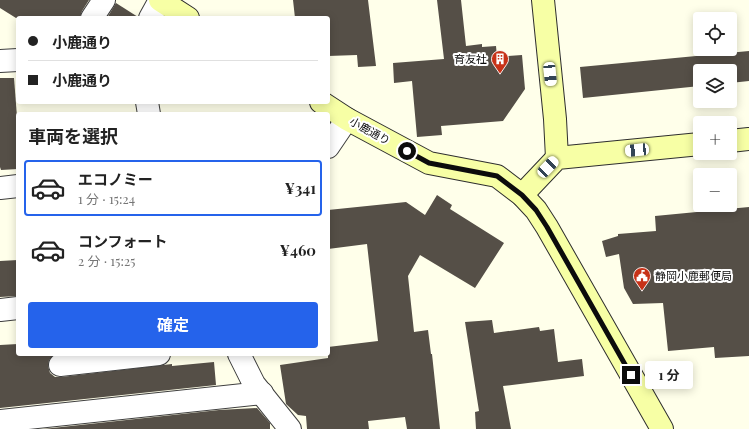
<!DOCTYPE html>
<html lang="ja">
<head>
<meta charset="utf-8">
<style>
	:root { --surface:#fff; --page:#f6f6f6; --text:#222; --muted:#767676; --line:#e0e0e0; --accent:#2563eb }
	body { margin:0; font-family:"Playfair Display","Noto Sans JP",serif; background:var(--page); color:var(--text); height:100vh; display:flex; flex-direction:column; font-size:15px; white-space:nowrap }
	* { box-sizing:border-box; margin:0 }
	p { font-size:13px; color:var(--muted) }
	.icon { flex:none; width:22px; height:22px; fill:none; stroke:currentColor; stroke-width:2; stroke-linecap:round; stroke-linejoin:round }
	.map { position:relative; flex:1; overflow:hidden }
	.details { position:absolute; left:16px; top:112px; width:314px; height:244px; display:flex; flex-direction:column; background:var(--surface); border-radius:4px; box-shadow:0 2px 10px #0003 }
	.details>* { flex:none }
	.hud { position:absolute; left:16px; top:16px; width:314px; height:88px; border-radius:4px; box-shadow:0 2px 10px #0003; display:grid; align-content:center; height:88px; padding:0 12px; background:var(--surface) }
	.controls { position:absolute; left:693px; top:12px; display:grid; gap:8px }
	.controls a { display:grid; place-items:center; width:44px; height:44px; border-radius:4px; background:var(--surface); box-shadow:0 2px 10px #0003; font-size:20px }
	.end { position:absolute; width:18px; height:18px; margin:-9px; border:5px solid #0c0c0c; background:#fff; box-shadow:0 0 0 2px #fff }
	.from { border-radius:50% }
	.bubble { position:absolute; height:28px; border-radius:4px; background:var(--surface); box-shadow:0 2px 10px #0003; font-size:13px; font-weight:700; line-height:28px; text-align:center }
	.car { position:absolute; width:12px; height:24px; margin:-12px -6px; border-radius:5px; box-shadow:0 0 3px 1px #0007; background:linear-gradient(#fff 24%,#345 0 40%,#fff 0 76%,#345 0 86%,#fff 0) }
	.hud b { display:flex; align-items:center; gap:14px; height:38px; font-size:15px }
	.hud b+b { border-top:1px solid var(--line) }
	.hud i { width:10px; height:10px; background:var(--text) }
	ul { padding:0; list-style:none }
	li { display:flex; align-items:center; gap:12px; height:56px; margin:0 8px 6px; padding:0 4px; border:2px solid transparent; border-radius:4px }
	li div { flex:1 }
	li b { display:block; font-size:15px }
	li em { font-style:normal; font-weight:700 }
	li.selected { border-color:var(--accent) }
	li>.icon { width:36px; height:36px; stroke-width:1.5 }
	h2 { padding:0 12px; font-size:18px; line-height:48px }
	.button { display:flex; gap:8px; margin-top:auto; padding:8px 12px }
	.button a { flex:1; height:46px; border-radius:4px; background:var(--accent); color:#fff; font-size:16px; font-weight:700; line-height:46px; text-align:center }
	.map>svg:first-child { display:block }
	.building { fill:#554f47 }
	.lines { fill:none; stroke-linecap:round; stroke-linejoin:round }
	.street-casing { stroke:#3f3f3f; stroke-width:24 }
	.secondary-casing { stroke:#2e2e2e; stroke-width:24 }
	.street { stroke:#fff; stroke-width:22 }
	.secondary { stroke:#f7ffa5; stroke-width:22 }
	.route { stroke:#0c0c0c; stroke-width:5 }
	.labels { text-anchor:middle; stroke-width:4; stroke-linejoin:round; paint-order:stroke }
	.poi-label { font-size:11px; fill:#0c0c0c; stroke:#fff; text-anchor:end }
	.street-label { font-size:11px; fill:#0c0c0c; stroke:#fff }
</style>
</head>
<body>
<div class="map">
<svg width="749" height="429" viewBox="0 0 749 429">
	<rect width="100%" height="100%" fill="#ffffea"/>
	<g class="building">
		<polygon points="0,0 89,0 82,11 80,18 16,18 0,8"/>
		<polygon points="293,0 368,0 376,66 358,67 357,55 328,56 328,18 295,18"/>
		<polygon points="437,0 461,0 466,46 482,44 482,47 496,46 497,57 522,55 525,89 503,121 441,126 442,135 417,137 412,81 394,83 393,63 444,59"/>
		<polygon points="116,3 138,17 138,18 107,18"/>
		<polygon points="749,51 749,81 730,83 730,71 700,71 700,86 583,98 580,67"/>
		<polygon points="0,78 14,78 18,130 18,169 1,170 0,167"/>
		<polygon points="437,195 452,205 450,209 504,243 475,288 420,255 408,276 414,332 428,330 431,354 432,354 440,429 407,429 405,417 368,421 369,429 307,429 306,416 298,415 286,404 280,365 328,358 328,347 378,341 367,244 328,249 328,210 406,202 425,215"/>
		<polygon points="749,207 749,356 715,358 714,347 668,351 663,303 633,304 624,288 619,254 606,257 602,241 618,236 618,234 656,231 655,216"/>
		<polygon points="18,260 18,296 0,297 0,261"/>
		<polygon points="492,320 494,333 539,327 540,331 554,329 558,362 582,359 584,376 503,386 511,429 476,429 475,412 479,411 465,322"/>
		<polygon points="18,344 18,354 55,354 49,360 48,366 50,373 55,377 61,377 172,364 172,366 214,362 216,385 0,408 0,345"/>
		<polygon points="257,408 270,423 270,429 43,429 219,410"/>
	</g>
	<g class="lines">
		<defs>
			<g id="street">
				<polyline points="92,18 104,0"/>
				<polyline points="150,18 160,0"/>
				<polyline points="0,61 18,60"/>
				<polyline points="147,102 149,114"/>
				<polyline points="328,147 347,119"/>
				<polyline points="0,188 18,186"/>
				<polyline points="0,310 18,308"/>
				<polyline points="239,354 254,384 290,429"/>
				<polyline points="60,365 159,354"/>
				<polyline points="0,421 262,393"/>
			</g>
			<g id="secondary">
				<polyline points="160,0 188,18"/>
				<polyline points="543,0 555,119 557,158"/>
				<polyline points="321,102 347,119 429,163 497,176 522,195 536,210 547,227 662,429"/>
				<polyline points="730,141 749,139"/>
				<polyline points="522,195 557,158 700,144"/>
			</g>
		</defs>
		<use href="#street" class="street-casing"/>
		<use href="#secondary" class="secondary-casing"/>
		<use href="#street" class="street"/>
		<use href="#secondary" class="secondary"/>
	</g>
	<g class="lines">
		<polyline class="route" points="407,151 429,163 497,176 522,195 536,210 547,227 631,375"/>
	</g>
	<defs>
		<symbol id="building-pin" viewBox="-11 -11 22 30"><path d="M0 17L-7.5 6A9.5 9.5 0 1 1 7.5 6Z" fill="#c73218" stroke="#fff"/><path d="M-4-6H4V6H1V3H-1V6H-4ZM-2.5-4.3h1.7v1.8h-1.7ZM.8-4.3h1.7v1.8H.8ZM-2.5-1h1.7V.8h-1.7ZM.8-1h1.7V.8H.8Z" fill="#fff"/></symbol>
		<symbol id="civic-pin" viewBox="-11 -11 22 30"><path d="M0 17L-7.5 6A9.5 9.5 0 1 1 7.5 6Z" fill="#c73218" stroke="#fff"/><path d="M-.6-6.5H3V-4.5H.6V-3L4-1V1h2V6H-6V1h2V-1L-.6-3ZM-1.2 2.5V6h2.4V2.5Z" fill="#fff"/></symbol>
	</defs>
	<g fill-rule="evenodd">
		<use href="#building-pin" x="490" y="49" width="20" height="27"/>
		<use href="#civic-pin" x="632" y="266" width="20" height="27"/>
	</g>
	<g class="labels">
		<g class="poi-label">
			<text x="487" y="63">育友社</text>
			<text x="655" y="280" text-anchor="start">静岡小鹿郵便局</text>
		</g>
		<g class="street-label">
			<text transform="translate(370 131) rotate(29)" y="4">小鹿通り</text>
		</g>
	</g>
</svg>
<div class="controls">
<a><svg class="icon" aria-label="locate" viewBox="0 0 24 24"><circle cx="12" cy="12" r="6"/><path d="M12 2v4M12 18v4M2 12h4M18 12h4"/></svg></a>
<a><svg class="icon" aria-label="layers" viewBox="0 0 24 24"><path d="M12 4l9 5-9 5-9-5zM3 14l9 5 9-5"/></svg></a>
<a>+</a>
<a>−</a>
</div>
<i class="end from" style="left:407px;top:151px"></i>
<i class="end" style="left:631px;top:375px"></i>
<div class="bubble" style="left:645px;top:361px;width:48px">1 分</div>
<i class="car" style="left:550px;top:74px;rotate:174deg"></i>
<i class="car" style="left:637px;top:150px;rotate:264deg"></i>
<i class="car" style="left:548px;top:167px;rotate:44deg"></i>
<div class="hud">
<b><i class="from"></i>小鹿通り</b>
<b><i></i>小鹿通り</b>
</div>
<section class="details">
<h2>車両を選択</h2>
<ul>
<li class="selected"><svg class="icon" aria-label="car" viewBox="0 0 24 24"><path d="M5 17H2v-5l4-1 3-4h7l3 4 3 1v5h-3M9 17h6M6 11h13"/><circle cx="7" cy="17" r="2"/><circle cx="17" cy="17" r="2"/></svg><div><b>エコノミー</b><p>1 分 · 15:24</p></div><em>¥341</em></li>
<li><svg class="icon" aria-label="car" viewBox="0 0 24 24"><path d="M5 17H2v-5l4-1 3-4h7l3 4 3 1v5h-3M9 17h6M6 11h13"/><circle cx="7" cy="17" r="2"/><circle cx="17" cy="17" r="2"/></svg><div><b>コンフォート</b><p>2 分 · 15:25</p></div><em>¥460</em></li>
</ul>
<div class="button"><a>確定</a></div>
</section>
</div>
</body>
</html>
